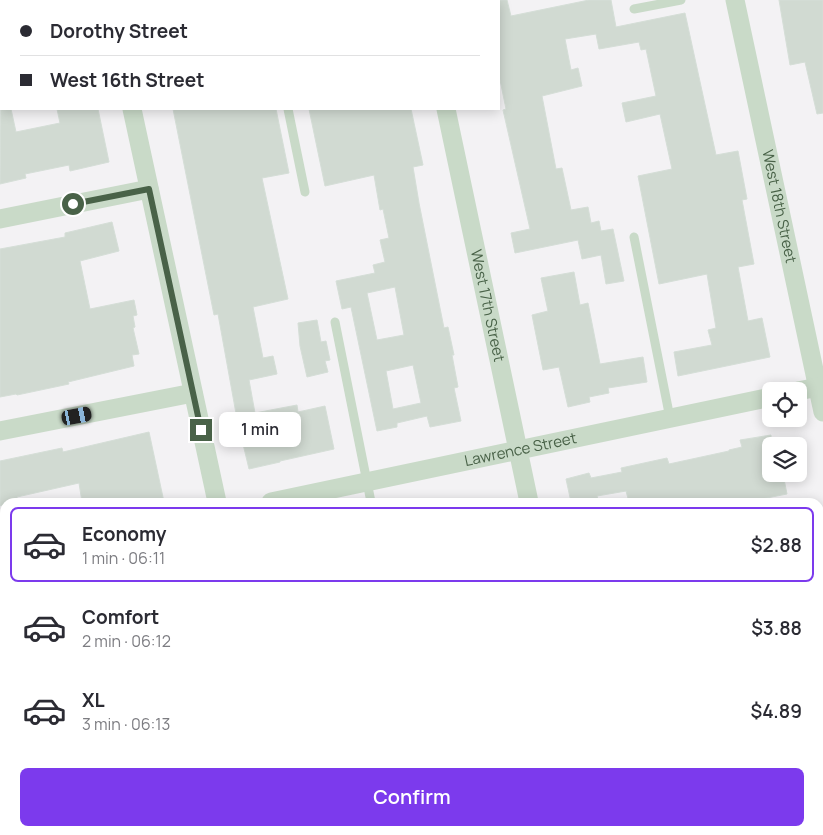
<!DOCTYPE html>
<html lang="en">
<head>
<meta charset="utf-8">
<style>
	:root { --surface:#fff; --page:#f2f2f3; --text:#2b2b33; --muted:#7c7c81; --line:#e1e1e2; --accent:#7c3aed }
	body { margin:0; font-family:Manrope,sans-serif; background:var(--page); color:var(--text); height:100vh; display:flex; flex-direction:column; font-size:19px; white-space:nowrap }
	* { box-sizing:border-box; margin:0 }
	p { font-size:16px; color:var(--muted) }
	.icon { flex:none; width:28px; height:28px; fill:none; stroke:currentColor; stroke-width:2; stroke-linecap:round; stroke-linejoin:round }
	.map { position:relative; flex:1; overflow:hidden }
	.panel { position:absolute; left:0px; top:498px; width:824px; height:338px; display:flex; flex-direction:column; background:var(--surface); border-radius:15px 15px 0 0; box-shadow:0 2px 12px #0003 }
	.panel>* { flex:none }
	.banner { position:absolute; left:0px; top:0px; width:500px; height:110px; box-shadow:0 2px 12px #0003; display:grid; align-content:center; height:110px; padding:0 20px; background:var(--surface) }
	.tools { position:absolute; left:762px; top:382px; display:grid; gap:10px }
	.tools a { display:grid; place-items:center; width:45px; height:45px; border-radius:8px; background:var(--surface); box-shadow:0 2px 12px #0003; font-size:25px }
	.end { position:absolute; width:22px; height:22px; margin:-11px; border:6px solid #496248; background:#fff; box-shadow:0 0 0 2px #fff }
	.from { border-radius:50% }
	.bubble { position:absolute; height:35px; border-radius:8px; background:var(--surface); box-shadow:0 2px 12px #0003; font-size:16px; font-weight:600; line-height:35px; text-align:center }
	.car { position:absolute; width:15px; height:30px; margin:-15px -8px; border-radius:6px; box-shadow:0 0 4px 1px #0007; background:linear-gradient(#222 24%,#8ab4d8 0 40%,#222 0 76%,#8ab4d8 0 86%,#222 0) }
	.banner b { display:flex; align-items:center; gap:18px; height:48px; font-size:19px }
	.banner b+b { border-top:1px solid var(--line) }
	.banner i { width:12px; height:12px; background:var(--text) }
	ul { padding:9px 0 0; list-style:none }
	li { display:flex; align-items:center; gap:15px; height:75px; margin:0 10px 8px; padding:0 10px; border:2px solid transparent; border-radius:8px }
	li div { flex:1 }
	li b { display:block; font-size:19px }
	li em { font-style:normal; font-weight:600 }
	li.current { border-color:var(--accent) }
	li>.icon { width:45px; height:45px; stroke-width:1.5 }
	.primary-button { display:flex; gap:10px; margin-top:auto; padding:10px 20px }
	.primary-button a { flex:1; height:58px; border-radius:8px; background:var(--accent); color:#fff; font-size:20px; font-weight:600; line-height:58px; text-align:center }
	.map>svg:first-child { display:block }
	.building { fill:#d1dad2; stroke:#d5ded7; fill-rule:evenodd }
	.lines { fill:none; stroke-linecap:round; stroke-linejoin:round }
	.service { stroke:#c9dac8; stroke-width:9 }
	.minor { stroke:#c9dac8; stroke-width:19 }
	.route { stroke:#496248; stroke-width:6 }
	.labels { text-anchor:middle; stroke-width:4; stroke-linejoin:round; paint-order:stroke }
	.street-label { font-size:15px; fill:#496248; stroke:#fff }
</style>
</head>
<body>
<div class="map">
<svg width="823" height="835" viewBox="0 0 823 835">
	<rect width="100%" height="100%" fill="#f3f2f4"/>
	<g class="building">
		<polygon points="499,0 507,0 511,16 589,0 611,0 616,27 685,13 716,155 738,151 747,199 742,200 754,264 738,267 748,321 762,318 770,357 678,376 674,352 712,345 708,330 716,328 707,274 659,284 638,176 672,169 660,114 626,122 622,103 656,96 646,49 641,50 639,42 599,49 596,34 565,39 571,70 578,68 582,86 542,96 556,169 562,168 571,210 588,207 591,223 599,221 601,231 613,229 624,281 606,284 601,255 582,259 578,240 515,253 511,233 530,229 503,110 506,109 499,75"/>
		<polygon points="779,0 823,0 823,113 817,114 805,62 790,65"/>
		<polygon points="1,86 1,109 11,109 16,132 60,123 57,109 98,109 109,162 70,171 69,165 25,174 26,178 0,184"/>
		<polygon points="173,109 276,109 289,173 262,178 288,299 253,307 263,358 273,356 277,374 249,380 255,413 297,405 298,412 325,406 334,449 280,461 280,462 249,469 237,419 218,314 214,315"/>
		<path d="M309,109H411L423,165L413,167L419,203L444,328L448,327L454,355H452L458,387L454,388L461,421L430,427L427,416L397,423V427L377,431L351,307L342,309L336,281L375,273L373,265L385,262L380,240L389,238L383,209L380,210L374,175L325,186ZM395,287L404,335L377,340L367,293ZM413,365L421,403L393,409L386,371Z"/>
		<polygon points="112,222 119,251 80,261 90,309 134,300 137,315 133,316 135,327 133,328 139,354 132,355 134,366 68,382 69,384 17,395 16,394 0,397 0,249 65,237 65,233"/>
		<polygon points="574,272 580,305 588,303 600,364 643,357 647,382 608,388 609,393 589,397 590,402 568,407 559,367 543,370 532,315 548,311 541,278"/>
		<polygon points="317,320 321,342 326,341 330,360 325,361 328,372 307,377 300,346 298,323"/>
		<polygon points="149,432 164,502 82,502 79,483 17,497 17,502 5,502 5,504 0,506 0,461 62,448 63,452"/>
		<polygon points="771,435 771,474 783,474 787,494 746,502 629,502 626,491 597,496 599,502 571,502 566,479 589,473 591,478 622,472 621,468 667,458 669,464 729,451 729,450 742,447 740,440"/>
	</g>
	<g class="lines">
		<g class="service">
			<polyline points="3,0 3,1"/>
			<polyline points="265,0 265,1"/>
			<polyline points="160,1 166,0"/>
			<polyline points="244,1 245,0"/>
			<polyline points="634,9 681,0"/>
			<polyline points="288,109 305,192"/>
			<polyline points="634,237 670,418"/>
			<polyline points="335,322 371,502"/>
			<polyline points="440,830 441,835"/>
			<polyline points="795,830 796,835"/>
		</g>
		<g class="minor">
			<polyline points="108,0 109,1"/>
			<polyline points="423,0 423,1"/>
			<path id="s1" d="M735,0L823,412"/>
			<polyline points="132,109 217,502"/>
			<path id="s2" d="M446,109L529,502"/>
			<polyline points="0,219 149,189"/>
			<polyline points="798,391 823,386"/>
			<polyline points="0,431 193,393"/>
			<path id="s3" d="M271,502L771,397"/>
			<polyline points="0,645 5,644"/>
			<polyline points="287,830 288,835"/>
			<polyline points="599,830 600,835"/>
			<polyline points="111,835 135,830"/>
		</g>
	</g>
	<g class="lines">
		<polyline class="route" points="73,204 149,189 201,430"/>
	</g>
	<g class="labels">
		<g class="street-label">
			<text dy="5" stroke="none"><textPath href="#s1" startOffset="211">West 18th Street</textPath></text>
			<text dy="5" stroke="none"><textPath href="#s2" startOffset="201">West 17th Street</textPath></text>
			<text dy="5" stroke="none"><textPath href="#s3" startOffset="255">Lawrence Street</textPath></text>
		</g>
	</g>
</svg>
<div class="tools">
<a><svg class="icon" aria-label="locate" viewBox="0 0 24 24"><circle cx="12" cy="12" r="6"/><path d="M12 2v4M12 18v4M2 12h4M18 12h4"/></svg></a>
<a><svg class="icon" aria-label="layers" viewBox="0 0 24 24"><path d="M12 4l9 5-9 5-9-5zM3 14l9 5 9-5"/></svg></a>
</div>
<i class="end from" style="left:73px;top:204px"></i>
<i class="end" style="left:201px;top:430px"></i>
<div class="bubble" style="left:219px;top:412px;width:82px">1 min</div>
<i class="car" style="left:77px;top:416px;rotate:79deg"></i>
<div class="banner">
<b><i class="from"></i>Dorothy Street</b>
<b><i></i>West 16th Street</b>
</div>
<section class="panel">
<ul>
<li class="current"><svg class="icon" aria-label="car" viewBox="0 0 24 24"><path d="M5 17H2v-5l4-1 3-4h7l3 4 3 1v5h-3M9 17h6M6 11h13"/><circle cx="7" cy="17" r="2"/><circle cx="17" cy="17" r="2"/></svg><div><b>Economy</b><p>1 min · 06:11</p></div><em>$2.88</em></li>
<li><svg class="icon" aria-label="car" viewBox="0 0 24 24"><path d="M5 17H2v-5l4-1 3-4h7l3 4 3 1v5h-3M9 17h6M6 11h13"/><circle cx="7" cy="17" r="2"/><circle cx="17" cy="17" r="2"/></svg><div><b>Comfort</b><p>2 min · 06:12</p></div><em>$3.88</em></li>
<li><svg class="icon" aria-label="car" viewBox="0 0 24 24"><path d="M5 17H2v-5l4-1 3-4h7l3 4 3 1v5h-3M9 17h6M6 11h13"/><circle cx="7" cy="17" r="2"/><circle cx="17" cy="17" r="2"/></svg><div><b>XL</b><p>3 min · 06:13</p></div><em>$4.89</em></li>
</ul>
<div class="primary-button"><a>Confirm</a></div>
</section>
</div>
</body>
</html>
